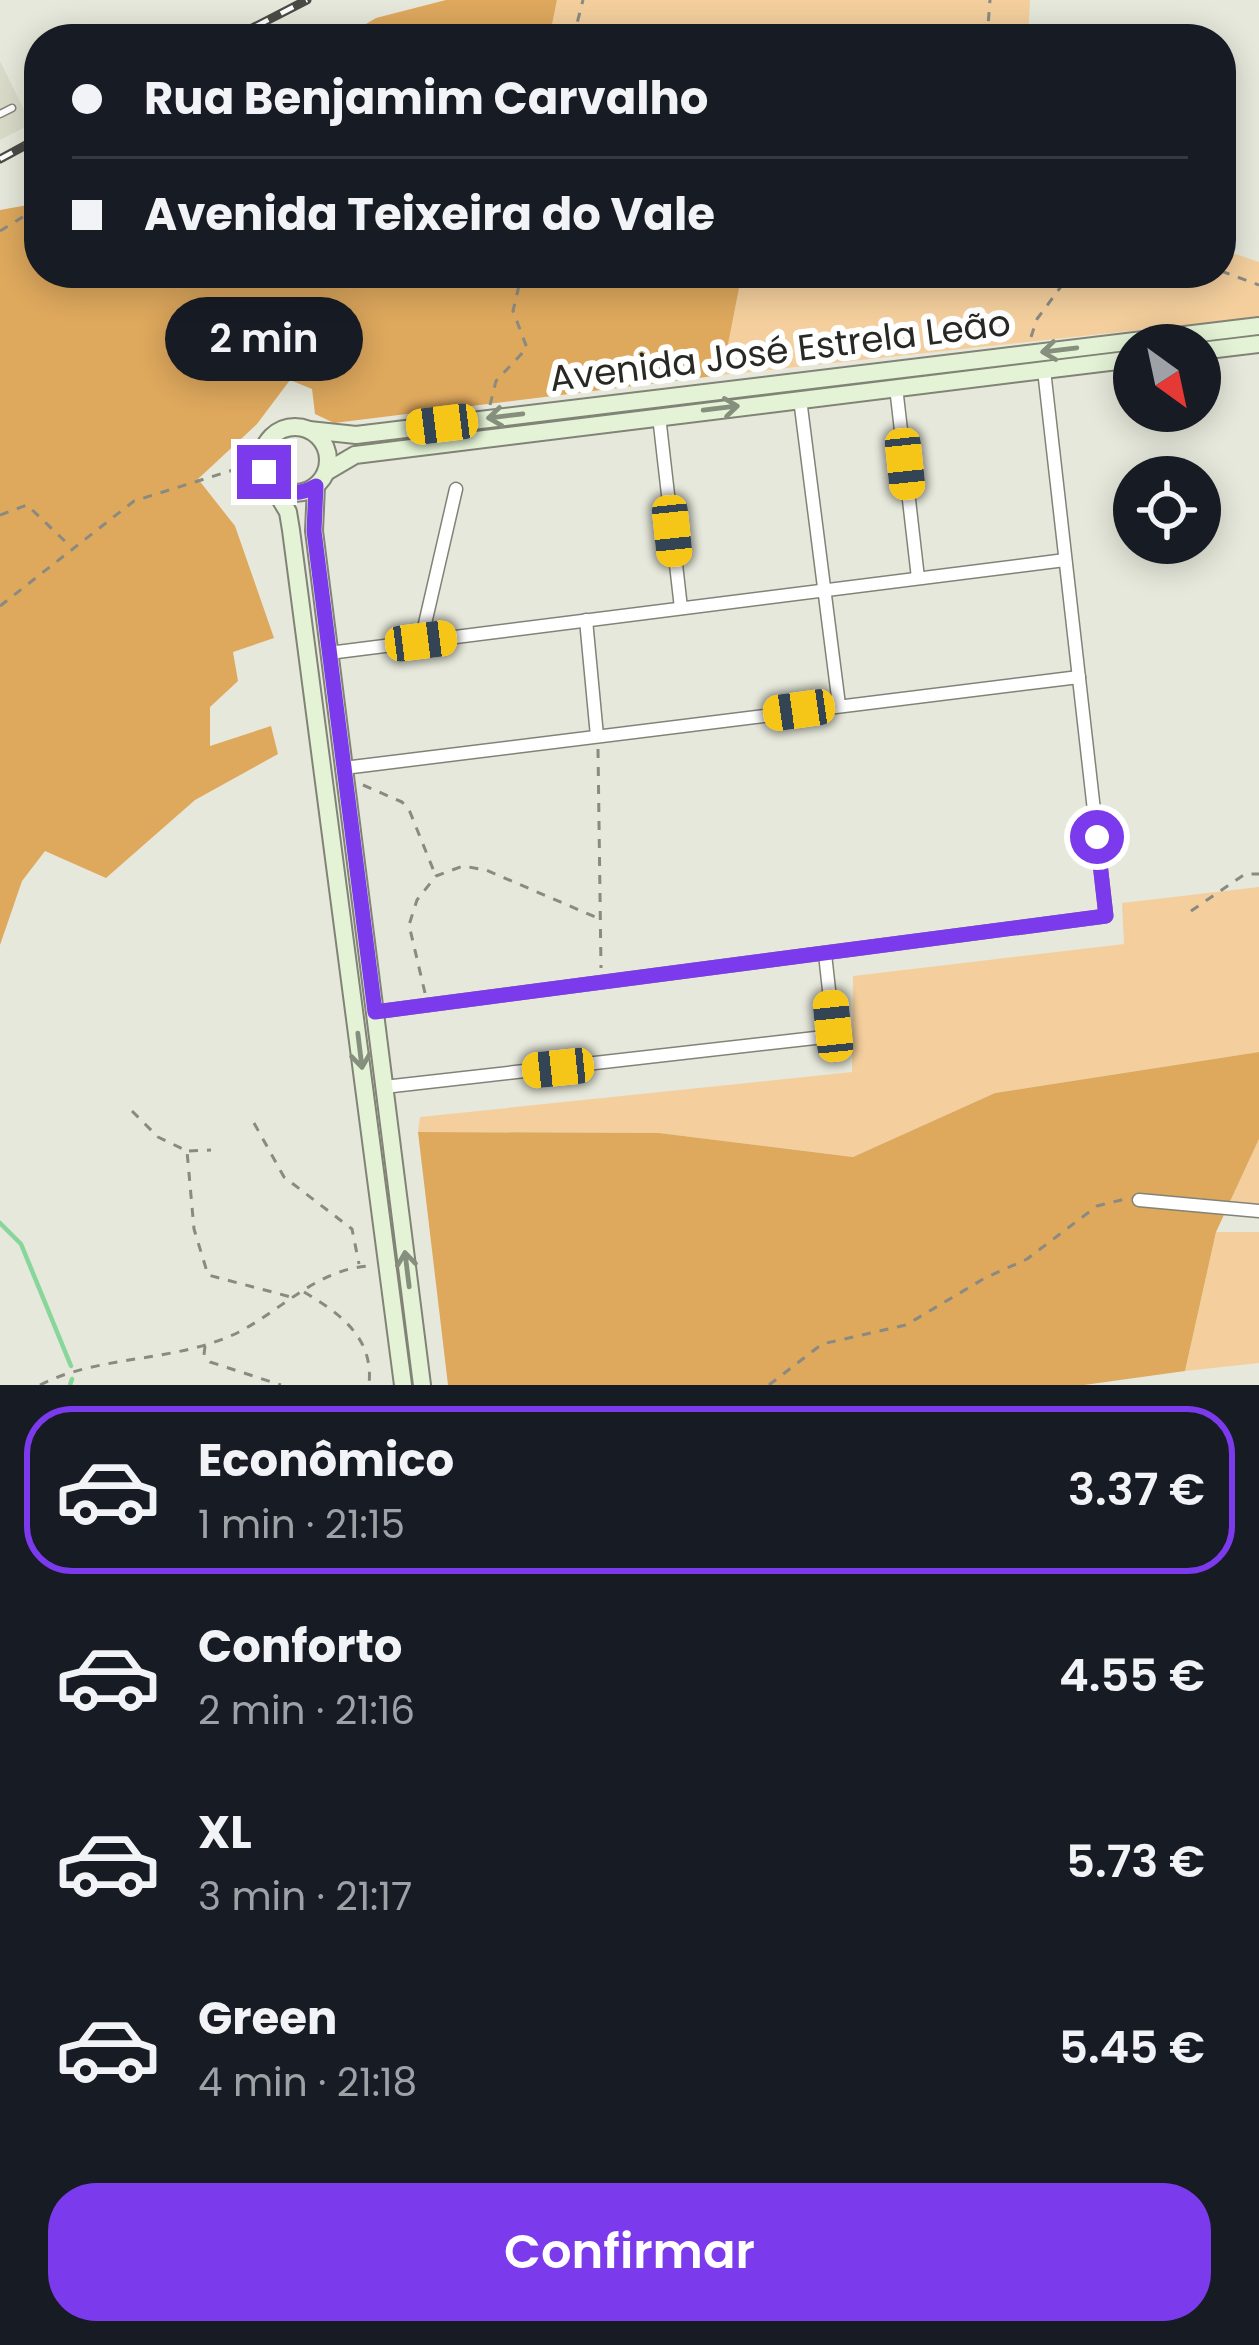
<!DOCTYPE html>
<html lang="pt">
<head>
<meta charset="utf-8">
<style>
	:root { --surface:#171b24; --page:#242831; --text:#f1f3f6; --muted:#9ea1a6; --line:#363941; --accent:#7c3aed }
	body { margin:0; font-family:Poppins,sans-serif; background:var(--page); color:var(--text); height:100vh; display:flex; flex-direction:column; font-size:45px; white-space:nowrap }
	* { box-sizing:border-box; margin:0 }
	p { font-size:39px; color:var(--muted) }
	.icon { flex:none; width:66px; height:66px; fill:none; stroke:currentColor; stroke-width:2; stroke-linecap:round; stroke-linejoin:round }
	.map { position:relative; height:1385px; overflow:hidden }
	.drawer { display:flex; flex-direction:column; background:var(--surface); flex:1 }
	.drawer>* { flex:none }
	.hud { position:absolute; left:24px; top:24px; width:1212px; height:264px; border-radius:48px; box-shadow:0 6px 30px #0003; display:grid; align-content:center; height:264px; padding:0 48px; background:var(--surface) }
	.needle { width:78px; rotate:147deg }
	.tools { position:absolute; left:1113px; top:324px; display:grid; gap:24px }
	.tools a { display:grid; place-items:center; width:108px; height:108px; border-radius:50%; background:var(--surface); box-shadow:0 6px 30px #0003; font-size:60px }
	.end { position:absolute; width:54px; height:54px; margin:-27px; border:15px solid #7c3aed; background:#fff; box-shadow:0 0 0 6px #fff }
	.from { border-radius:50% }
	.bubble { position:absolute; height:84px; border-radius:42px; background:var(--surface); box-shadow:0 6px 30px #0003; font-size:39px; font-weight:600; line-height:84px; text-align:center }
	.car { position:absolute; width:36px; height:72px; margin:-36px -18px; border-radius:15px; box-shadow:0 0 9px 3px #0007; background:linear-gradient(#f5c518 24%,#345 0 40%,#f5c518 0 76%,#345 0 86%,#f5c518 0) }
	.hud b { display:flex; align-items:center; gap:42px; height:114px; font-size:45px }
	.hud b+b { border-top:3px solid var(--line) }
	.hud i { width:30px; height:30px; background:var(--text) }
	ul { padding:21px 0 0; list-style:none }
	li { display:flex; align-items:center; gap:36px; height:168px; margin:0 24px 18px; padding:0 24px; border:6px solid transparent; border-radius:48px }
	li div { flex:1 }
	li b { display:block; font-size:45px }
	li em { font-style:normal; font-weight:600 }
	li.active { border-color:var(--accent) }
	li>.icon { width:108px; height:108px; stroke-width:1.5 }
	.button { display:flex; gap:24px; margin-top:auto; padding:24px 48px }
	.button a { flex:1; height:138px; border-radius:48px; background:var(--accent); color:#fff; font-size:48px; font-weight:600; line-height:138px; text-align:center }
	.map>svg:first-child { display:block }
	.built { fill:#dadcc9 }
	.green { fill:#f4cf9d }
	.forest { fill:#dea85d }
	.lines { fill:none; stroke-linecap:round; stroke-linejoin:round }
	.stream { stroke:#89d69b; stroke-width:4.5 }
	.lane-casing { stroke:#818377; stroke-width:9 }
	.street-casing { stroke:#818377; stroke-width:15 }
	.secondary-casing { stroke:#818377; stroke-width:20 }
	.path { stroke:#898a81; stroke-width:3; stroke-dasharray:9 9; stroke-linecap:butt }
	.lane { stroke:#fff; stroke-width:6 }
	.street { stroke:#fff; stroke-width:12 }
	.secondary { stroke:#e4f3d6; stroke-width:16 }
	.rail-casing { stroke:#4a4b45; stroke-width:9 }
	.rail { stroke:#fff; stroke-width:4.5; stroke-dasharray:14; stroke-linecap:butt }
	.oneway { stroke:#868e7d }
	.route { stroke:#7c3aed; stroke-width:15 }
	.labels { text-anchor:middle; stroke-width:12; stroke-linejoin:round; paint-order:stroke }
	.street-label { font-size:36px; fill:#282924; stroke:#fff }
</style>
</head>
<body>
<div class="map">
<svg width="1259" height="1385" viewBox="0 0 1259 1385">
	<rect width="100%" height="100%" fill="#e6e8db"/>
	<polygon class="built" points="0,61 31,124 0,140"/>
	<g class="green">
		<polygon points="557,0 1030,0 1028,39 549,39"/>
		<polygon points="1221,249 1259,262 1259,317 722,375 742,273 1221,273"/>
		<polygon points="1259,887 1259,1052 995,1093 853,1157 659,1133 418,1132 420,1117 852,1072 853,976 1124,944 1122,903"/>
		<polygon points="1259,1139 1259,1205 1230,1202"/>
		<polygon points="1216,1232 1259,1232 1259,1363 1185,1371"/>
	</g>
	<g class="forest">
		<polygon points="446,0 557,0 549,39 341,39 376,18"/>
		<polygon points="39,203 39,273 742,273 722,375 334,423 315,414 312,389 290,380 257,424 198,479 235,526 274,638 233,652 238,681 210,707 210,746 271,726 278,754 195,800 106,878 45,851 22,881 0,945 0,210"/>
		<polygon points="1259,1052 1259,1139 1216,1232 1185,1371 1084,1385 448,1385 418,1132 659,1133 853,1157 995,1093"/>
	</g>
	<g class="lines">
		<g class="stream">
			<polyline points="0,1223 21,1244 71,1366"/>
			<polyline points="70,1385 72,1379"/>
		</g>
		<defs>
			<polyline id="lane" points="0,114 12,108"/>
			<g id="street">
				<polyline points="896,387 918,578"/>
				<polyline points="800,399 839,705"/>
				<polyline points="659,416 681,608"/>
				<polyline points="586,620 597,736"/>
				<polyline points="421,641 456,489"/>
				<polyline points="329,653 1065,560"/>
				<polyline points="344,768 1079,677"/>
				<polyline points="375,1012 1106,916 1044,370"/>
				<polyline points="384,1087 824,1037 833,1026 825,954"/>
				<polyline points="1139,1200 1259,1211"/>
			</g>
			<g id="secondary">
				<polyline points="1200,351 1259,344"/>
				<circle cx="295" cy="460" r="33"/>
				<polyline points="309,430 356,435 1259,326"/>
				<polyline points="326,472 355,455 1134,359"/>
				<polyline points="270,482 288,512 291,530 403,1385"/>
				<polyline points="316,486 314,531 422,1385"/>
			</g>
		</defs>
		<use href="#lane" class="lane-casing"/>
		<use href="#street" class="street-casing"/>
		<use href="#secondary" class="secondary-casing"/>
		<g class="path">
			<polyline points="471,39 526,36 536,39"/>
			<polyline points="573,39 583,0"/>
			<polyline points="987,39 990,0"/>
			<polyline points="0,231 39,207"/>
			<polyline points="1221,271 1259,285"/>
			<polyline points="1031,337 1037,319 1071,273"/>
			<polyline points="490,405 496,381 527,348 513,311 522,273"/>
			<polyline points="0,515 27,505 70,546"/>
			<polyline points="0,606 134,501 262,461"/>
			<polyline points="598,749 601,968"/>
			<polyline points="363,785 402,802 410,812 435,874"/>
			<polyline points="1191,911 1245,874 1259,874"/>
			<polyline points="425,993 409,925 417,900 436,876 463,866 486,870 600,919"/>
			<polyline points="132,1111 158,1137 187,1151 194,1229 208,1275 291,1297"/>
			<polyline points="254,1123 284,1177 352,1229 359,1264"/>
			<polyline points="189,1151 211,1150"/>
			<path d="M304,1292C341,1314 374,1338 369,1385"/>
			<polyline points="205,1346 204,1355 210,1362 281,1385"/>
			<path d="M40,1385C100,1354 177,1363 239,1332C283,1309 320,1267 372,1266"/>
			<polyline points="769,1385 822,1344 906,1325 985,1278 1027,1259 1097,1206 1125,1199"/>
		</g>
		<use href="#lane" class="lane"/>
		<use href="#street" class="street"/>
		<use href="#secondary" class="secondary"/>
		<defs>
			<g id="rail">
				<polyline points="231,39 307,0"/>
				<polyline points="0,159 39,138"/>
			</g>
		</defs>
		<use href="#rail" class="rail-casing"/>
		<use href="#rail" class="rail"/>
	</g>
	<defs><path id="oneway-shaft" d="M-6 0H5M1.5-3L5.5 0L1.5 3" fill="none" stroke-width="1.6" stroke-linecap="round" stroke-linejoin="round" transform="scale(3)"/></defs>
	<g class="oneway">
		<use href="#oneway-shaft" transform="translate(1059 350) rotate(173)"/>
		<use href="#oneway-shaft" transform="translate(721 408) rotate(-7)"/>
		<use href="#oneway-shaft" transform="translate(505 416) rotate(173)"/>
		<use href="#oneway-shaft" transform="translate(360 1051) rotate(83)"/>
		<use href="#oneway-shaft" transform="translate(407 1269) rotate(-97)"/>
	</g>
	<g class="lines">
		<path class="route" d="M264,472C277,493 295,498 316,486L314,531L375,1012L1106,916L1097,837"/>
	</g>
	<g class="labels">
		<g class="street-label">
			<text transform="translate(780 350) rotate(-7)" y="13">Avenida José Estrela Leão</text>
		</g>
	</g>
</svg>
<div class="tools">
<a><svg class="needle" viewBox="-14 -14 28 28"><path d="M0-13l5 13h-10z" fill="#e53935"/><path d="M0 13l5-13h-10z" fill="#9ea1a6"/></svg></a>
<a><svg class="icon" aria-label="locate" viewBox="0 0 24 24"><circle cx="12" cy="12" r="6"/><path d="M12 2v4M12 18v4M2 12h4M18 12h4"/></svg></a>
</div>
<i class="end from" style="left:1097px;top:837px"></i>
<i class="end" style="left:264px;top:472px"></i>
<div class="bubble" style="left:165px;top:297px;width:198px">2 min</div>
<i class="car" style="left:442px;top:424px;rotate:263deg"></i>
<i class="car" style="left:905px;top:464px;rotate:174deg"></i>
<i class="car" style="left:672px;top:531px;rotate:174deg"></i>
<i class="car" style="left:421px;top:641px;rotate:83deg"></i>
<i class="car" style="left:799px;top:710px;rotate:262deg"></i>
<i class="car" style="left:833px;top:1026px;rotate:354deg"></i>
<i class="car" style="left:558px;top:1068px;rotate:264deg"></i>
<div class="hud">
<b><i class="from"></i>Rua Benjamim Carvalho</b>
<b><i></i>Avenida Teixeira do Vale</b>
</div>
</div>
<section class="drawer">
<ul>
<li class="active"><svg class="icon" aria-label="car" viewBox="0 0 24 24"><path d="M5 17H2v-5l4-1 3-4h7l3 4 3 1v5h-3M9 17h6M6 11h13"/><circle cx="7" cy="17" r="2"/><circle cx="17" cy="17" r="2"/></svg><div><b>Econômico</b><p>1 min · 21:15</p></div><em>3.37 €</em></li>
<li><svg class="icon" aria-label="car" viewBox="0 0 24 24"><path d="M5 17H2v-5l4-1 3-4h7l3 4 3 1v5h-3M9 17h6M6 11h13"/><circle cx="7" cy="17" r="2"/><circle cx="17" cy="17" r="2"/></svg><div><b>Conforto</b><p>2 min · 21:16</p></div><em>4.55 €</em></li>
<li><svg class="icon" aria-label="car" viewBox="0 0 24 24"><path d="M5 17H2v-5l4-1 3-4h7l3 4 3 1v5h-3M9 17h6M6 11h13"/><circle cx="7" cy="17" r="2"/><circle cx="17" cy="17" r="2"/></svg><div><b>XL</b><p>3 min · 21:17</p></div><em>5.73 €</em></li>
<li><svg class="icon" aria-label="car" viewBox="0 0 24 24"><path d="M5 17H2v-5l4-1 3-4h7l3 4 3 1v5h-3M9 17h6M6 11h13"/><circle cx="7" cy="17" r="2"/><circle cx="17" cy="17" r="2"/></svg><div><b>Green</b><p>4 min · 21:18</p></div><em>5.45 €</em></li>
</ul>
<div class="button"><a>Confirmar</a></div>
</section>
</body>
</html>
